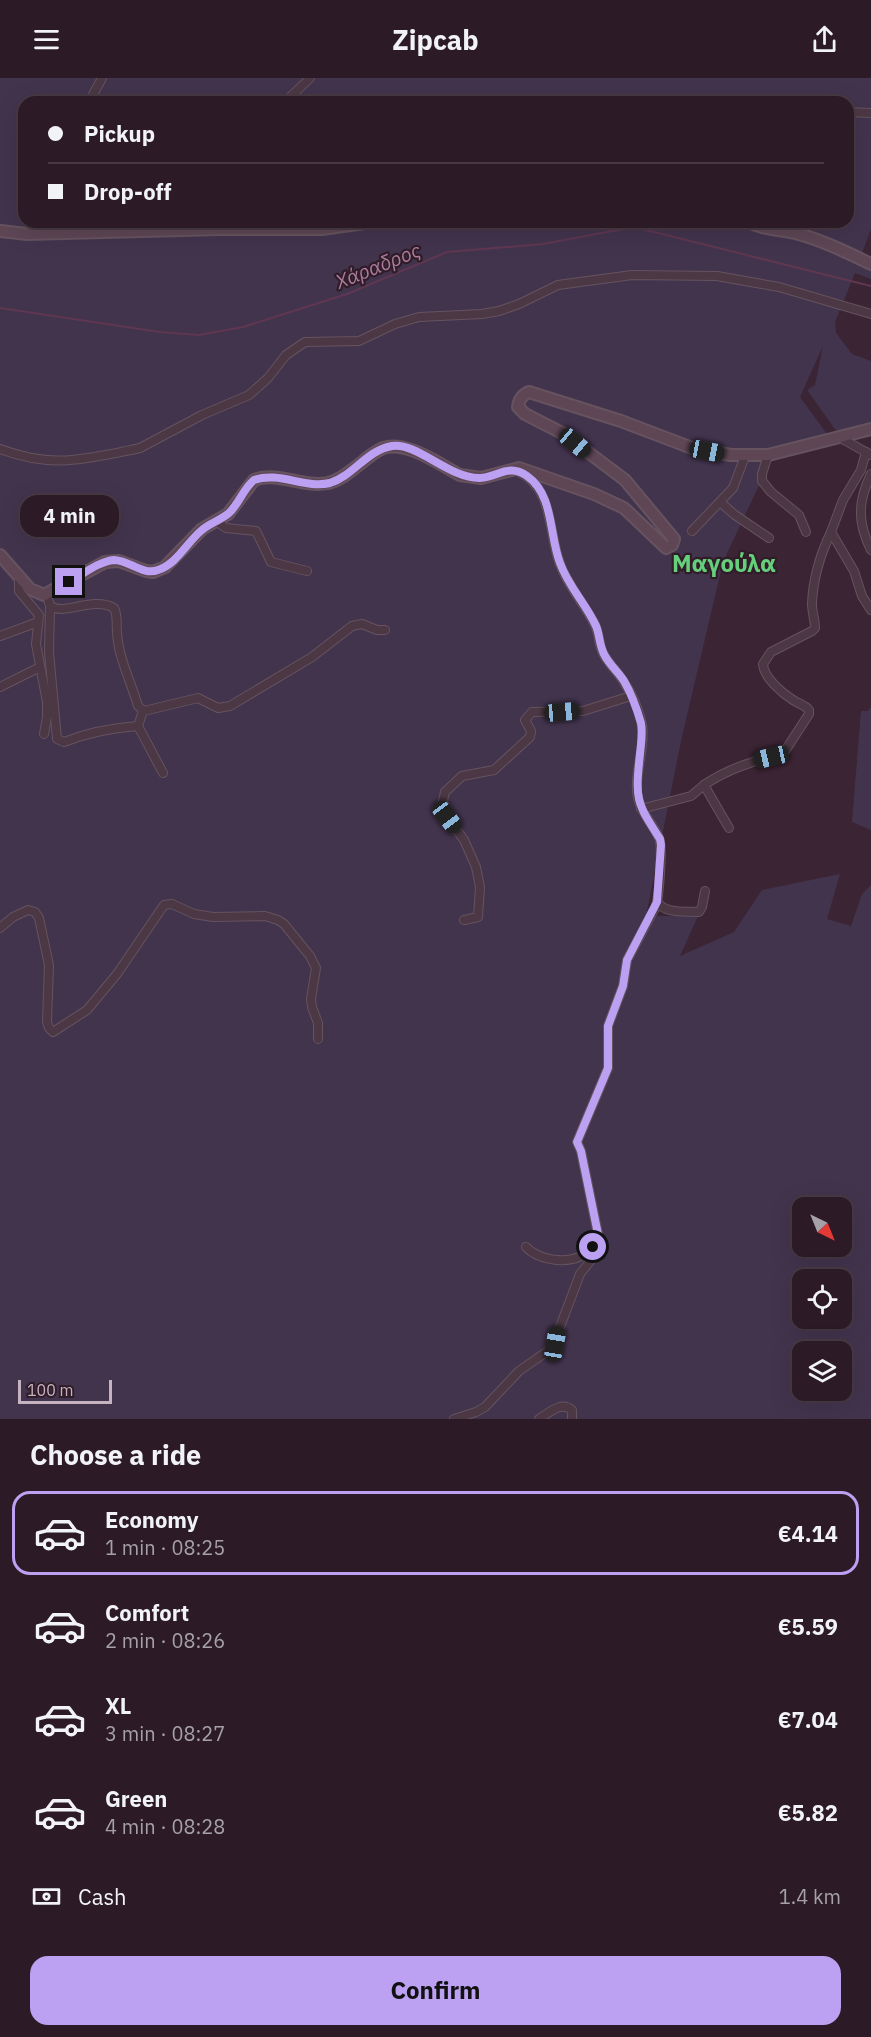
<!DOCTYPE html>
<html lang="en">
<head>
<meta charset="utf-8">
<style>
	:root { --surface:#2c1b26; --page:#34242e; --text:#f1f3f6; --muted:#a6a1a7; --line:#483943; --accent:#bca0f2 }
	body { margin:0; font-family:"IBM Plex Sans",sans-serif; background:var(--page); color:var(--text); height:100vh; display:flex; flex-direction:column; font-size:22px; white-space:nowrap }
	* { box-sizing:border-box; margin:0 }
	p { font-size:20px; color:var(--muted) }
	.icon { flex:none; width:33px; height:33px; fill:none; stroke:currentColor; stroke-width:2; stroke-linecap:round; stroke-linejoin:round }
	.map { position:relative; height:1341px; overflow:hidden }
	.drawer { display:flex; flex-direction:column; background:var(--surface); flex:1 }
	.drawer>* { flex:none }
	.banner { position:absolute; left:18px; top:18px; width:836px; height:132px; border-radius:18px; box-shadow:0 6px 24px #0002,0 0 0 2px var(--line); display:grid; align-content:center; height:132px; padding:0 30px; background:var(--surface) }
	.needle { width:39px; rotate:137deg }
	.fabs { position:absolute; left:792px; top:1119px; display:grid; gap:12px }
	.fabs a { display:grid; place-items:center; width:60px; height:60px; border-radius:12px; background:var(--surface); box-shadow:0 6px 24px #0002,0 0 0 2px var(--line); font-size:30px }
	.scale { position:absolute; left:18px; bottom:15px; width:94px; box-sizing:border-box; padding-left:6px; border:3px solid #c7b3bf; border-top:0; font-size:16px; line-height:21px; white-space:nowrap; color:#c7b3bf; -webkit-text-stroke:4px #301d29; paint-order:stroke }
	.end { position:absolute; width:27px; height:27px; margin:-14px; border:8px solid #bca0f2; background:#111; box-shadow:0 0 0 3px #111 }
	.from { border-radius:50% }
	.bubble { position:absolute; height:42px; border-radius:18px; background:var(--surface); box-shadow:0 6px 24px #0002,0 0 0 2px var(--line); font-size:20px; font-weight:700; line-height:42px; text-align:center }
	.car { position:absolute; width:18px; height:36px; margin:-18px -9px; border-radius:8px; box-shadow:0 0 4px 2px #0007; background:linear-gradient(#222 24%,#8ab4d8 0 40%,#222 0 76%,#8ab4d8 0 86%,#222 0) }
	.banner b { display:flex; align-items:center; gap:21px; height:57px; font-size:22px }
	.banner b+b { border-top:2px solid var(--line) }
	.banner i { width:15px; height:15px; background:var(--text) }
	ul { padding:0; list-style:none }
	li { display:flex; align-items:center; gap:18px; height:84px; margin:0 12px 9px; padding:0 18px; border:3px solid transparent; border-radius:18px }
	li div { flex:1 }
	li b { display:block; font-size:22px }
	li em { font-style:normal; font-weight:700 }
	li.selected { border-color:var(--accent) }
	li>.icon { width:54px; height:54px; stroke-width:1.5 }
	h2 { padding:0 30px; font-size:27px; line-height:72px }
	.pay { display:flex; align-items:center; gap:15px; height:66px; padding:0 30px; font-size:22px }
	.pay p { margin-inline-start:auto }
	.cta { display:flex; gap:12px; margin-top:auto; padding:12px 30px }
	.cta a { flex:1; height:69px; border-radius:18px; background:var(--accent); color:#111; font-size:24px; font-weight:700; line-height:69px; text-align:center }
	header { display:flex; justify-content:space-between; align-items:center; height:78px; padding:0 30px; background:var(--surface); font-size:27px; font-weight:700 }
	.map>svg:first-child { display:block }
	.green { fill:#43344e; fill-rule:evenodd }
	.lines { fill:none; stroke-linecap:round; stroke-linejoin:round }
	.stream { stroke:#5f3751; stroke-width:2 }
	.street-casing { stroke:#66535f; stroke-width:10 }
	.secondary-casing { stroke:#66535f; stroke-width:14 }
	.street { stroke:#4b3844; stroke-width:8 }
	.secondary { stroke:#5e4655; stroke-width:10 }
	.route { stroke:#bca0f2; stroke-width:8 }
	.labels { text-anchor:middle; stroke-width:4.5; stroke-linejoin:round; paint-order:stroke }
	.water-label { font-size:20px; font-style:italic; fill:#ad7c9d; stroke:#301d29 }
	.district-label { font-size:24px; font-weight:bold; fill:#66cf7b; stroke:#301d29 }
</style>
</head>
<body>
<header><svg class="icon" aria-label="menu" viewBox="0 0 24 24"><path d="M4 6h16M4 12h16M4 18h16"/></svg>Zipcab<svg class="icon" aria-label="share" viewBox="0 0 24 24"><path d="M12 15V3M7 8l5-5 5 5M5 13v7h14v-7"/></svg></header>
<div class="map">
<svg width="871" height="1341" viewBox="0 0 871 1341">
	<rect width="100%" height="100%" fill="#3b2433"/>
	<g class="green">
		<path d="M0,0H871V151L858,186L871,191V201L855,195L835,244L836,255L852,276L871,283V346L837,354L807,312L815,307L823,268L800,319L827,356L777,369L723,484L681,663L646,838H698L680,878L734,854L762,812L840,796L827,841L851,848L862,816L871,807V1341H0ZM24,24H848V144H24ZM802,1130H842V1168H802ZM802,1202H842V1240H802ZM802,1274H842V1312H802Z"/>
		<polygon points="871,629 871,752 852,744 861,633 868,633"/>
	</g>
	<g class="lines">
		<polyline class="stream" points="0,230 160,254 199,257 243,249 347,216 447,174 543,166 634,149 871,208"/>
		<defs>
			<g id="street">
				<polyline points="89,24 102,0"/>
				<polyline points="285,24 310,0"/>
				<polyline points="848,34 871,35"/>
				<polyline points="77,155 78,144"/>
				<polyline points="839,359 871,377"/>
				<path d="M0,371C51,390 80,382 131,372L140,370L202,337L249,317L268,300L286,277L305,264L359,263L395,246L419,239L482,236L499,233L519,226L558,207L632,197L717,198L779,209L871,236"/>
				<polyline points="866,374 861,392 843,422 831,454 854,493 862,518 871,532"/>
				<polyline points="768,377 762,396 762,403 771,414 799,437 806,454"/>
				<path d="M871,396C858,423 857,444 871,472"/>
				<polyline points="720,424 735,437 769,460"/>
				<polyline points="216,443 226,450 256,453 271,484 307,493"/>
				<polyline points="692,453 733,410 745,378"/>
				<polyline points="19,499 19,513 39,537 36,566 47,624 47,639 44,656"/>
				<path d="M47,517L50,528L49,574L57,661L64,664C89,654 111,650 138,648"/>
				<path d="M50,528C65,538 92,518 114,530C118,537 116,545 117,554C118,579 131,604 138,628L144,633L198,620L218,630L230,628L312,579L352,548L362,546L377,552H385"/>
				<polyline points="0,558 38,544"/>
				<polyline points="0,609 40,589"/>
				<polyline points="143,633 138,648 163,695"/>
				<path d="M704,707C729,690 754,683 783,676L809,636V632C805,627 799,626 793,622C782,615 764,600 763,586L771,574L812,553L815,550C815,542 812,534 812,526C813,500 820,477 831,454"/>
				<polyline points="641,731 691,718 704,707 729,750"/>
				<path d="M657,824C665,836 686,833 699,834L702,829L705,813"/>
				<polyline points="464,842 478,839 480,809 476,789 464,762 447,739 443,723 445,714 462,698 494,692 530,659 531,653 525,642 532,634 583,633 631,618"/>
				<polyline points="0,850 13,839 28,832 35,834 39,840 49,887 47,944 49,950 53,954 87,932 117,896 164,827 172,826 194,836 213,839 265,838 278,842 284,846 310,878 316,890 311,921 312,929 318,945 318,961"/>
				<path d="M526,1169C538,1182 565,1186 581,1178C588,1174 593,1168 599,1161"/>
				<path d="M454,1341L476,1334L485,1329L519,1293L552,1270L580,1196L599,1172V1161L581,1073L577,1064L608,990V948L623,908L627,882L656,828C659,818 663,768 659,760C653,746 641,735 638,720C633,697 646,669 642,647C639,632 631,614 622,601C616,592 608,585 603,575C598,566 600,555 594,545C584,525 568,508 560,486C548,455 554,410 519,394"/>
				<path d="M539,1341C550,1334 561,1323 572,1332V1341"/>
			</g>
			<g id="secondary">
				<path d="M749,144C763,152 780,151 795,155C822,162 846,174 871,186"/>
				<polyline points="0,153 27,156 220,151 322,151 371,144"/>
				<path d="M0,477L30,511L44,517L105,484L119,483L146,493L153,494L165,489L202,451L228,436L254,402C278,393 303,410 328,405C340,403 350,393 360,386C367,380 374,374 383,370C406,362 439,386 460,397L481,400L519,390L594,416L624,430L666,470L672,467L674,461L625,402L617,396L564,356L525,336L518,329C519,321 522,317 529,314L621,343L692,370L731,377H768L871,351"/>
			</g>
		</defs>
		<use href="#street" class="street-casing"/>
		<use href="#secondary" class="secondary-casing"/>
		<use href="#street" class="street"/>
		<use href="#secondary" class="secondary"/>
	</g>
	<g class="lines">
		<path class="route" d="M69,504C82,497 99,483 114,482C129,482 143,498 158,492C177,486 187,464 202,452C210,445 221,442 229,435C239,426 243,411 254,402C279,393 305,411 330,405C353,398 367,372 392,368C417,364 450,401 480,400C498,399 509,385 527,398C554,417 549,457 560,485C568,508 586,526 596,548C600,557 599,568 605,578C610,587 618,594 624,603C631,615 637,631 641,645C643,655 641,666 640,676C635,721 636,724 660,761L661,767L657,824L627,882L623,908L608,948V990L577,1064L581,1073L599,1161L593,1169"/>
	</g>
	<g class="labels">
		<g class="water-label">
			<text transform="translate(378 188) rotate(-22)" y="7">Χάραδρος</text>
		</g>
		<g class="district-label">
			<text x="724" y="494">Μαγούλα</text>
		</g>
	</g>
</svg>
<div class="fabs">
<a><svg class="needle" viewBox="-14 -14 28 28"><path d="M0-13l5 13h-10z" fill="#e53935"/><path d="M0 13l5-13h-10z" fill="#a6a1a7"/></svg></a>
<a><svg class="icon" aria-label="locate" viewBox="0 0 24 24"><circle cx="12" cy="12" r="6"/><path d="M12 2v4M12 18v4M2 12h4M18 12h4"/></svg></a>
<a><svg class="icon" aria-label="layers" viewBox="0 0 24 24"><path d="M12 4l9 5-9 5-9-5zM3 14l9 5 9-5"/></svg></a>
</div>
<div class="scale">100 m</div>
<i class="end from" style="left:593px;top:1169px"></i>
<i class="end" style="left:69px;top:504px"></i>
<div class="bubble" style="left:20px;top:417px;width:99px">4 min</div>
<i class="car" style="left:575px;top:365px;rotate:130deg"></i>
<i class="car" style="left:707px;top:373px;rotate:101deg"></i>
<i class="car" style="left:562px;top:634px;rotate:85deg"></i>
<i class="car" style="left:771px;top:679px;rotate:257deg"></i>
<i class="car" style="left:447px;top:739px;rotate:143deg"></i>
<i class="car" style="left:555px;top:1266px;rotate:10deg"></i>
<div class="banner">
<b><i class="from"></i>Pickup</b>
<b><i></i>Drop-off</b>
</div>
</div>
<section class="drawer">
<h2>Choose a ride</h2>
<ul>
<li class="selected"><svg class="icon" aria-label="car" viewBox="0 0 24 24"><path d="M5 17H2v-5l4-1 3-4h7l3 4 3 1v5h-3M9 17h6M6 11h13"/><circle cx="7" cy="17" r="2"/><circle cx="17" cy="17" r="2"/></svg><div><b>Economy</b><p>1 min · 08:25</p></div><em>€4.14</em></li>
<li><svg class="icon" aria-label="car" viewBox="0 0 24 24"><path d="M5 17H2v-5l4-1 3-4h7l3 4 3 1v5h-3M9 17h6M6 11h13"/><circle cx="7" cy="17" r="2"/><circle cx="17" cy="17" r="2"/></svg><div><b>Comfort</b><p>2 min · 08:26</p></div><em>€5.59</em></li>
<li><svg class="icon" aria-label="car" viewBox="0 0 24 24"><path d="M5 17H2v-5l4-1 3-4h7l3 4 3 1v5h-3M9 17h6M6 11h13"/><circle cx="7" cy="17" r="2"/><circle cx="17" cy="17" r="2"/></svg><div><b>XL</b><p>3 min · 08:27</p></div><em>€7.04</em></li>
<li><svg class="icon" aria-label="car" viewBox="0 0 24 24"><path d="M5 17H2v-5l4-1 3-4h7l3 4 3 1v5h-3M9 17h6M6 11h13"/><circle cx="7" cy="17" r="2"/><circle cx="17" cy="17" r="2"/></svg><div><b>Green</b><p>4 min · 08:28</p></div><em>€5.82</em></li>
</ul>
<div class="pay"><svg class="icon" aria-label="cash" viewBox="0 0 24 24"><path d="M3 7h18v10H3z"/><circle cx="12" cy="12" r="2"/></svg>Cash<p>1.4 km</p></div>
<div class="cta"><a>Confirm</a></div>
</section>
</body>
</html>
